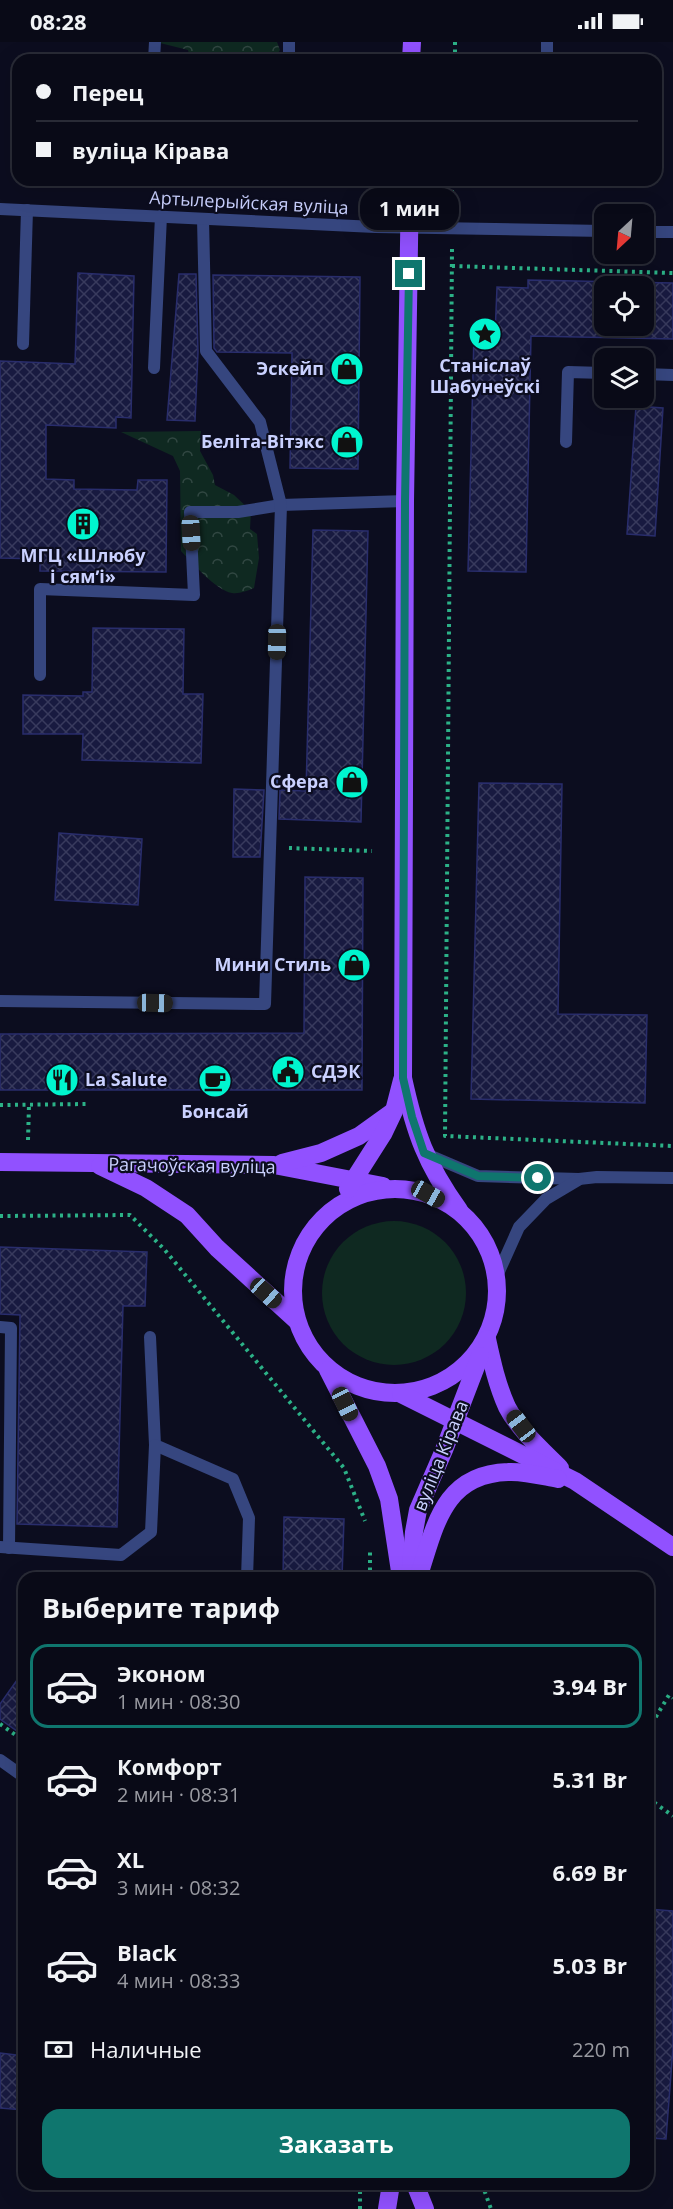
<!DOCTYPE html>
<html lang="ru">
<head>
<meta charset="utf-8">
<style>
	:root { --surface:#090a17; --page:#171824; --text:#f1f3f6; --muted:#999aa1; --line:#292b36; --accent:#0f766e }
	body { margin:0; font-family:"Open Sans",sans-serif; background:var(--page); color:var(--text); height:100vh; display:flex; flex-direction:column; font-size:22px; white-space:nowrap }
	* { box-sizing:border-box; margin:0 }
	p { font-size:20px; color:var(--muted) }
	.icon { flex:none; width:33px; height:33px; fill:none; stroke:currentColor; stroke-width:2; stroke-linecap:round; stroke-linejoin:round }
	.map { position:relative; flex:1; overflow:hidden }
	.side { position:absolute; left:18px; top:1530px; width:636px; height:618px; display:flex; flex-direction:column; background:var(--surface); border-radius:18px; box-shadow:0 6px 24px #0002,0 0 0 2px var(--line) }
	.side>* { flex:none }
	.top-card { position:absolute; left:12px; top:12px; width:650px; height:132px; border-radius:18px; box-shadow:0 6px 24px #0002,0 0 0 2px var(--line); display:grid; align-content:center; height:132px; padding:0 24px; background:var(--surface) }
	.needle { width:39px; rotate:206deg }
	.controls { position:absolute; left:594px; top:162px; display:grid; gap:12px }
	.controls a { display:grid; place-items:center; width:60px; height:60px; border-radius:12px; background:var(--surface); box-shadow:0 6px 24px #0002,0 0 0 2px var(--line); font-size:30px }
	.end { position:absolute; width:27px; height:27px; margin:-14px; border:8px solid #0f766e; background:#fff; box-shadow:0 0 0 3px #fff }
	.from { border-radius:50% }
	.bubble { position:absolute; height:42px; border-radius:18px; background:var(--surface); box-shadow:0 6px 24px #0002,0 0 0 2px var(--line); font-size:20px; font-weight:700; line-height:42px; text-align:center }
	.car { position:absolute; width:18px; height:36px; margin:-18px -9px; border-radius:8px; box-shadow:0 0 4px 2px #0007; background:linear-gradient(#222 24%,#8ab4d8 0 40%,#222 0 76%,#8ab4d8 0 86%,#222 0) }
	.top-card b { display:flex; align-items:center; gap:21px; height:57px; font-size:22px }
	.top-card b+b { border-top:2px solid var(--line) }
	.top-card i { width:15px; height:15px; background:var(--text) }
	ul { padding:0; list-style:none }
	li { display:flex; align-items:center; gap:18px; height:84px; margin:0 12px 9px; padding:0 12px; border:3px solid transparent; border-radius:18px }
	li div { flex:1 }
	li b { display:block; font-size:22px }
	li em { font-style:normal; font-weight:700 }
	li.active { border-color:var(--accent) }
	li>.icon { width:54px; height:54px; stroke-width:1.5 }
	h2 { padding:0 24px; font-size:27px; line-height:72px }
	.pay { display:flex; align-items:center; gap:15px; height:66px; padding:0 24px; font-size:22px }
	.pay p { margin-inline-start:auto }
	.action { display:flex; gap:12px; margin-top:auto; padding:12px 24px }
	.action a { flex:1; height:69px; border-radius:18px; background:var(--accent); color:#fff; font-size:24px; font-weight:700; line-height:69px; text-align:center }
	.status { display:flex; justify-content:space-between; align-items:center; height:42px; padding:0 30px; background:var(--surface); direction:ltr }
	.status svg { height:16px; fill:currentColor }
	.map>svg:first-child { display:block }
	.grass { fill:#0f2921 }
	.forest { fill:url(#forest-crowns) }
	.building { fill:url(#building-cross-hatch); stroke:#292d6c; stroke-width:1.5; fill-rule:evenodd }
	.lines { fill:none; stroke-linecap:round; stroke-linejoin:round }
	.path { stroke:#2cb187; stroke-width:4; stroke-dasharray:3 4.5; stroke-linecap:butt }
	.service { stroke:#36467f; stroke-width:12 }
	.minor { stroke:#36467f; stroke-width:12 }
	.primary { stroke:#9151ff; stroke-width:18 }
	.route { stroke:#0f766e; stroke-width:8 }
	.labels { text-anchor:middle; stroke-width:4.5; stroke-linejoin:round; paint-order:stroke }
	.street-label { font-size:18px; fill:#cad1ff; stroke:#0c0d1f }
	.poi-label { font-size:18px; font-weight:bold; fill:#cad1ff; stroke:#0c0d1f; text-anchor:end }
</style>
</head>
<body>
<div class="status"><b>08:28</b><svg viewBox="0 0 49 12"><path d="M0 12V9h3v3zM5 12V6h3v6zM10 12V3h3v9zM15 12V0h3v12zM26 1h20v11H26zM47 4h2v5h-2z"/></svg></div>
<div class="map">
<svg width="673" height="2167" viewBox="0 0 673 2167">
	<defs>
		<pattern id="forest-crowns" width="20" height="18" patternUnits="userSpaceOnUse" patternTransform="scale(1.5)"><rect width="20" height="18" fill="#0f2921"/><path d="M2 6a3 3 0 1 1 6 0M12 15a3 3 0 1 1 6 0" fill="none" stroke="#314742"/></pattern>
		<pattern id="building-cross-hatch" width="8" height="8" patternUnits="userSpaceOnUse" patternTransform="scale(1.5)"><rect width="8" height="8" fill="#181a40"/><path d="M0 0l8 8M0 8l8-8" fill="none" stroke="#383a5d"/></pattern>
	</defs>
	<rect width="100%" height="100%" fill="#0c0d1f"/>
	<circle class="grass" cx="394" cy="1251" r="72"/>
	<g class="forest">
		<polygon points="156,0 277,0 280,8 273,18 191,18 188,8"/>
		<path d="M201,389L200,409L213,433L215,443L234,453L251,469L250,487L257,492L259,516L254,546C247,549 239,552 232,551C215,548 193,521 181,509L180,429L173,414L121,390Z"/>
	</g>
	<g class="building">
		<polygon points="78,231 134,234 131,376 116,375 116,386 46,383 46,437 74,438 74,447 137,448 138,438 167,438 166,530 40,529 40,517 0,516 0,319 75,322"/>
		<polygon points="179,232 196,232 198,310 195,379 167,378"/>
		<polygon points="213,233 360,235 358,427 290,426 292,311 217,310 214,306"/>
		<path d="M528,238L673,241V297L531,294L526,530L468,529L474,292L495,293L497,245L528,246ZM604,244H644V284H604Z"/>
		<polygon points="636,364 663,366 655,494 627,492"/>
		<polygon points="313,488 368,489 361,780 279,777 280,748 306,749"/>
		<polygon points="93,586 184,587 183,652 203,652 201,721 82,718 83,692 23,692 23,653 83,654 83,650 92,650"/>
		<polygon points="479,741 562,742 558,972 647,973 645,1061 471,1057"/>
		<polygon points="234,747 264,748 260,815 233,815"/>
		<polygon points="59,791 142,797 138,863 55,858"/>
		<polygon points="305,835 363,836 362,1048 0,1048 0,992 304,991"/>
		<polygon points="0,1205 147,1210 145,1264 123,1264 117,1485 17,1482 20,1273 0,1272"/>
		<polygon points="284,1475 344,1477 342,1536 283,1536"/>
		<polygon points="24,1628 24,1694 0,1677 0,1662"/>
		<polygon points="648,1867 673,1869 673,2006 666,2097 648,2096"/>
		<polygon points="0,2011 24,2014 24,2068 0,2066"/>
	</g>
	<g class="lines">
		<g class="path">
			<polyline points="455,18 455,0"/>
			<polyline points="452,166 452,138"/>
			<polyline points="452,207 445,1094 673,1104"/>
			<polyline points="452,224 673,231"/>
			<polyline points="289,806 372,809"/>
			<polyline points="0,1063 88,1062"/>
			<polyline points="28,1098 29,1063"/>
			<polyline points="0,1174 130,1173 164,1207 344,1426 365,1479"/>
			<polyline points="370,1536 370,1507"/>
			<polyline points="0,1682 24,1699"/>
			<polyline points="648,1688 669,1653 673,1656"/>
			<polyline points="648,1756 673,1774"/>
			<polyline points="482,2142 491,2167"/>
			<polyline points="581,2147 581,2142"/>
			<polyline points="360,2167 360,2142"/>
		</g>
		<g class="service">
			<polyline points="547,0 547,15"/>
			<polyline points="154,18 155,0"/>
			<polyline points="289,18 289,0"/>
			<polyline points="23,302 27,168"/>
			<polyline points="154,326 161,174"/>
			<polyline points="644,332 673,333"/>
			<polyline points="566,400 568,330 604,331"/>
			<polyline points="40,633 40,547 194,553 190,470 238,470 281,463 405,459"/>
			<polyline points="0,959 265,962 281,463 260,380 206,309 203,177"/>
			<polyline points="0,1285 11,1286 9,1506"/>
			<polyline points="150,1295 155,1403 233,1437 249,1476 247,1536"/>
			<polyline points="0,1505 121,1513 151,1490 155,1403"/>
		</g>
		<g class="minor">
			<polyline points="0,167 375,185 604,189"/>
			<polyline points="644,190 673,190"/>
			<polyline points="424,1111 478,1134 579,1137 597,1135 673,1136"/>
			<polyline points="497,1234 519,1185 546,1157 578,1138"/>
			<polyline points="0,1718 24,1735"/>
		</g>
		<g class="primary">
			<polyline points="411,18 412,0"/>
			<path d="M410,138L405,459L403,1036C415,1091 426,1122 459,1168"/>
			<polyline points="0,1120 274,1123 383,1144"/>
			<polyline points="282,1121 321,1111 359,1094 391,1071"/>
			<polyline points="100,1124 146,1146 187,1173 217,1206 296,1278"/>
			<circle cx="395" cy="1249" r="102"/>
			<polyline points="348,1147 383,1092 394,1069 402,1038"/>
			<path d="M487,1297C492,1320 497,1343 507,1365C519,1388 542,1408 560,1426"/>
			<polyline points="328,1328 377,1424 389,1457 401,1536"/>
			<polyline points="401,1352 575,1439 673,1505"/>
			<polyline points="410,1536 414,1490 418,1468 444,1408 480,1314"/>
			<path d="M418,1536C435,1486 442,1432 508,1430C524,1429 542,1434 558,1437"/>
			<polyline points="415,2142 425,2167"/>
			<polyline points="387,2167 391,2142"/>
		</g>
	</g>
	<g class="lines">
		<polyline class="route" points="409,232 405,459 403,1036 412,1075 424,1111 478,1134 538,1136"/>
	</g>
	<defs>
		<symbol id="sight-disc" viewBox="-11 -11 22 22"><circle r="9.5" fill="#00f5cf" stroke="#0c0d1f"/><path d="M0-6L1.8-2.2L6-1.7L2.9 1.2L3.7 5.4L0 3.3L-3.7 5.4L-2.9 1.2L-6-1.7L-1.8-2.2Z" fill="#111"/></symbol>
		<symbol id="shop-disc" viewBox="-11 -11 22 22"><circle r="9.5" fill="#00f5cf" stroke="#0c0d1f"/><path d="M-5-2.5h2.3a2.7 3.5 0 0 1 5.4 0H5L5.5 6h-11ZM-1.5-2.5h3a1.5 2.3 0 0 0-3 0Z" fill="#111"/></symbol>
		<symbol id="building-disc" viewBox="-11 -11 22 22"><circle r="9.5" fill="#00f5cf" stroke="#0c0d1f"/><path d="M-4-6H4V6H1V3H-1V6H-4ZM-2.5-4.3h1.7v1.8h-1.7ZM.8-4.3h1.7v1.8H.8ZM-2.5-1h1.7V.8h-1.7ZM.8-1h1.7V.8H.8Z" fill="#111"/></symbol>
		<symbol id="civic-disc" viewBox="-11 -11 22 22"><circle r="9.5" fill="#00f5cf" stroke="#0c0d1f"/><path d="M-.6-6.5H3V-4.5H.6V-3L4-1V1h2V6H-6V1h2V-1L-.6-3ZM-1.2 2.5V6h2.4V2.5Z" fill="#111"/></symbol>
		<symbol id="restaurant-disc" viewBox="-11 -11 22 22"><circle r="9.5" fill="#00f5cf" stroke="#0c0d1f"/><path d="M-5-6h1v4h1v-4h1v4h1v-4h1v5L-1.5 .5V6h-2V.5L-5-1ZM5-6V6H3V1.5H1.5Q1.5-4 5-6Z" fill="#111"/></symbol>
		<symbol id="cafe-disc" viewBox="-11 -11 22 22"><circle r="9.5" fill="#00f5cf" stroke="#0c0d1f"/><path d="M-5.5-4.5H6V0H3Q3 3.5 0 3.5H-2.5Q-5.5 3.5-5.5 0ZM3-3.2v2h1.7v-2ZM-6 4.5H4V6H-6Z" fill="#111"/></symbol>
	</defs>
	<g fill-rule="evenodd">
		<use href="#sight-disc" x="466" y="273" width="38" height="38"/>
		<use href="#shop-disc" x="328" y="308" width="38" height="38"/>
		<use href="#shop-disc" x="328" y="381" width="38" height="38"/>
		<use href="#building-disc" x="64" y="463" width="38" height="38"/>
		<use href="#shop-disc" x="333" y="721" width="38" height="38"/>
		<use href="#shop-disc" x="335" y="904" width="38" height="38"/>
		<use href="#civic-disc" x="269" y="1011" width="38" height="38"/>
		<use href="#restaurant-disc" x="43" y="1019" width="38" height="38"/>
		<use href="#cafe-disc" x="196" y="1020" width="38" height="38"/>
	</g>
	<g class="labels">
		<g class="street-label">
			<text transform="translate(249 161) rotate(3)" y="6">Артылерыйская вуліца</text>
			<text transform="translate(192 1124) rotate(1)" y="6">Рагачоўская вуліца</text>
			<text transform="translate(441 1414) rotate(-68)" y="6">вуліца Кірава</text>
		</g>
		<g class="poi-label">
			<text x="485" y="330" text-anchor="middle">Станіслаў<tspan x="485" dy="21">Шабунеўскі</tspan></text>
			<text x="324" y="333">Эскейп</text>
			<text x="324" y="406">Беліта-Вітэкс</text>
			<text x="83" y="520" text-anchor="middle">МГЦ «Шлюбу<tspan x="83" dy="21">і сямʼі»</tspan></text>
			<text x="329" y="746">Сфера</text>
			<text x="331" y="929">Мини Стиль</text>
			<text x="311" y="1036" text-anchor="start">СДЭК</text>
			<text x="85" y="1044" text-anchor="start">La Salute</text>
			<text x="215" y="1076" text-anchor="middle">Бонсай</text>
		</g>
	</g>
</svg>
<div class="controls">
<a><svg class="needle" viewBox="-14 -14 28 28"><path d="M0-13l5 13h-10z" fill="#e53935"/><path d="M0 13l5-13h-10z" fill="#999aa1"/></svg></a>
<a><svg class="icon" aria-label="locate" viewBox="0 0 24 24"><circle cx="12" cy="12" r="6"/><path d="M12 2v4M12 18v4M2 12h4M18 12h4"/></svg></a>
<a><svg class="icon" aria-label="layers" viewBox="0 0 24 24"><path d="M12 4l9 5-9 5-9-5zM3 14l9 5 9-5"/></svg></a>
</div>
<i class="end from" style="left:538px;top:1136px"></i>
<i class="end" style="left:409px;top:232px"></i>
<div class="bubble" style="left:360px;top:146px;width:99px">1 мин</div>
<i class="car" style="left:191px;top:491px;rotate:177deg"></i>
<i class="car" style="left:277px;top:600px;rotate:181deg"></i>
<i class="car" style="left:155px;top:961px;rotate:91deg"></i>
<i class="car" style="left:428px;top:1152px;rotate:119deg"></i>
<i class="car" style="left:266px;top:1251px;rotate:132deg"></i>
<i class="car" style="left:345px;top:1362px;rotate:154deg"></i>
<i class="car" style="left:521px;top:1384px;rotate:323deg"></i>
<div class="top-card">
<b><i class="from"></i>Перец</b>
<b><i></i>вуліца Кірава</b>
</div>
<section class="side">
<h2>Выберите тариф</h2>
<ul>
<li class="active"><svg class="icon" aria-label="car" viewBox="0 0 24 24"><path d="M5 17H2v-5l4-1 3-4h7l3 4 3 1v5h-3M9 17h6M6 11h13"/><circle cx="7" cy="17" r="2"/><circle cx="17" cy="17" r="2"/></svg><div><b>Эконом</b><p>1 мин · 08:30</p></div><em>3.94 Br</em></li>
<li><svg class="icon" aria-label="car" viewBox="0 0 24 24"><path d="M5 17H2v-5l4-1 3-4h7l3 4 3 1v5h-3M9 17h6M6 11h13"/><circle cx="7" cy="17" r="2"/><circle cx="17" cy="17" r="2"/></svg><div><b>Комфорт</b><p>2 мин · 08:31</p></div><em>5.31 Br</em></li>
<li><svg class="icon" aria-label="car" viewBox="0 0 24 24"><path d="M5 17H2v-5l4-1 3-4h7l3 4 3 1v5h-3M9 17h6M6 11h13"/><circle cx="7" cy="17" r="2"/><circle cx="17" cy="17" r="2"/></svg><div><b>XL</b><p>3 мин · 08:32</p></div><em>6.69 Br</em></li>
<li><svg class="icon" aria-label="car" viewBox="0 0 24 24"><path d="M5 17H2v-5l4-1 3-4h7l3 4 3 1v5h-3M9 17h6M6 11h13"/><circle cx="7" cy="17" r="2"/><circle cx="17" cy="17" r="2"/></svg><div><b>Black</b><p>4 мин · 08:33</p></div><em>5.03 Br</em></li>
</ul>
<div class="pay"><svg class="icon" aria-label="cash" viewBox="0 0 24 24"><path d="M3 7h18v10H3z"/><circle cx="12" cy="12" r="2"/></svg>Наличные<p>220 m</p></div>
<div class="action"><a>Заказать</a></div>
</section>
</div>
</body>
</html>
